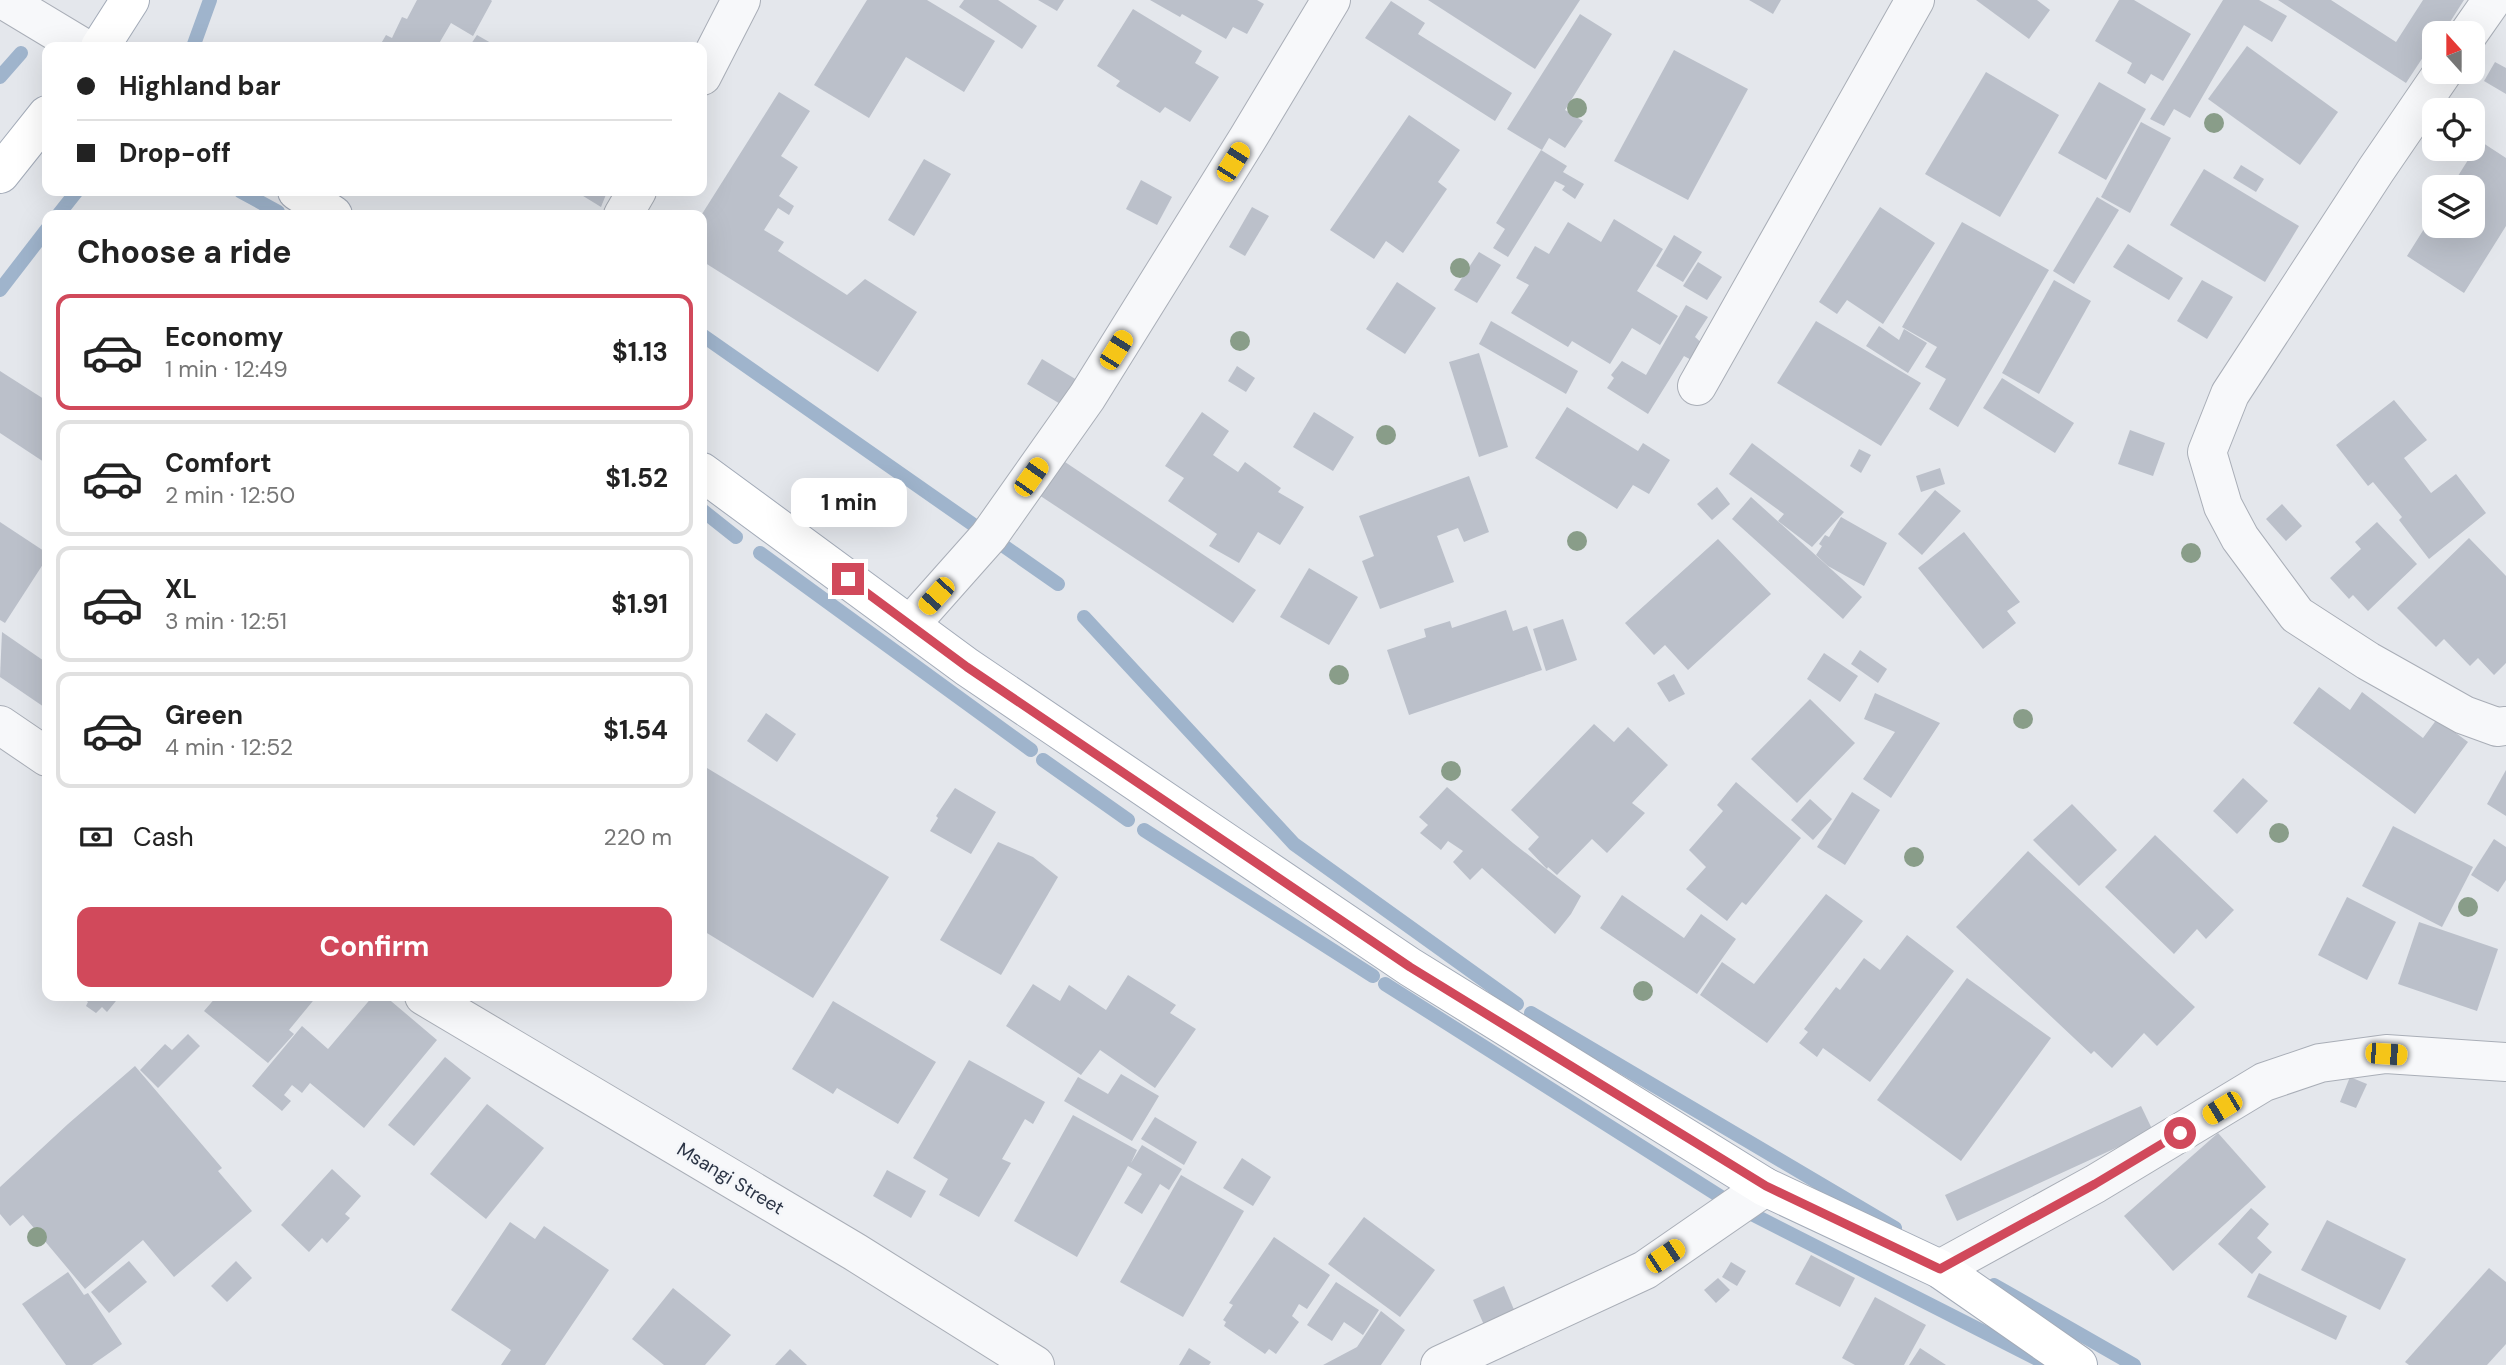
<!DOCTYPE html>
<html lang="en">
<head>
<meta charset="utf-8">
<style>
	:root { --surface:#fff; --page:#f2f2f2; --text:#222; --muted:#767676; --line:#e0e0e0; --accent:#d1495b }
	body { margin:0; font-family:"DM Sans",sans-serif; background:var(--page); color:var(--text); height:100vh; display:flex; flex-direction:column; font-size:26px; white-space:nowrap }
	* { box-sizing:border-box; margin:0 }
	p { font-size:23px; color:var(--muted) }
	.icon { flex:none; width:38px; height:38px; fill:none; stroke:currentColor; stroke-width:2; stroke-linecap:round; stroke-linejoin:round }
	.map { position:relative; flex:1; overflow:hidden }
	.sheet { position:absolute; left:42px; top:210px; width:665px; height:791px; display:flex; flex-direction:column; background:var(--surface); border-radius:14px; box-shadow:0 7px 28px #0002 }
	.sheet>* { flex:none }
	.banner { position:absolute; left:42px; top:42px; width:665px; height:154px; border-radius:14px; box-shadow:0 7px 28px #0002; display:grid; align-content:center; height:154px; padding:0 35px; background:var(--surface) }
	.needle { width:46px; rotate:339deg }
	.buttons { position:absolute; left:2422px; top:21px; display:grid; gap:14px }
	.buttons a { display:grid; place-items:center; width:63px; height:63px; border-radius:14px; background:var(--surface); box-shadow:0 7px 28px #0002; font-size:35px }
	.end { position:absolute; width:32px; height:32px; margin:-16px; border:9px solid #d1495b; background:#fff; box-shadow:0 0 0 4px #fff }
	.from { border-radius:50% }
	.bubble { position:absolute; height:49px; border-radius:14px; background:var(--surface); box-shadow:0 7px 28px #0002; font-size:23px; font-weight:700; line-height:49px; text-align:center }
	.car { position:absolute; width:21px; height:42px; margin:-21px -10px; border-radius:9px; box-shadow:0 0 5px 2px #0007; background:linear-gradient(#f5c518 24%,#345 0 40%,#f5c518 0 76%,#345 0 86%,#f5c518 0) }
	.banner b { display:flex; align-items:center; gap:24px; height:66px; font-size:26px }
	.banner b+b { border-top:2px solid var(--line) }
	.banner i { width:18px; height:18px; background:var(--text) }
	ul { padding:0; list-style:none }
	li { display:flex; align-items:center; gap:21px; height:116px; margin:0 14px 10px; padding:0 21px; border:4px solid var(--line); border-radius:14px }
	li div { flex:1 }
	li b { display:block; font-size:26px }
	li em { font-style:normal; font-weight:700 }
	li.active { border-color:var(--accent) }
	li>.icon { width:63px; height:63px; stroke-width:1.5 }
	h2 { padding:0 35px; font-size:32px; line-height:84px }
	.pay { display:flex; align-items:center; gap:18px; height:77px; padding:0 35px; font-size:26px }
	.pay p { margin-inline-start:auto }
	.primary-button { display:flex; gap:14px; margin-top:auto; padding:14px 35px }
	.primary-button a { flex:1; height:80px; border-radius:14px; background:var(--accent); color:#fff; font-size:28px; font-weight:700; line-height:80px; text-align:center }
	.map>svg:first-child { display:block }
	.lines { fill:none; stroke-linecap:round; stroke-linejoin:round }
	.stream { stroke:#9fb4cc; stroke-width:14 }
	.building { fill:#bbc0ca }
	.minor-casing { stroke:#a9aeb7; stroke-width:40 }
	.major-casing { stroke:#a3abb8; stroke-width:40 }
	.minor { stroke:#f7f8fa; stroke-width:38 }
	.major { stroke:#fff; stroke-width:38 }
	.tree { fill:#899d89 }
	.route { stroke:#d1495b; stroke-width:9 }
	.labels { text-anchor:middle; stroke-width:5; stroke-linejoin:round; paint-order:stroke }
	.street-label { font-size:19px; fill:#2b3445; stroke:#f4f6f9 }
</style>
</head>
<body>
<div class="map">
<svg width="2506" height="1365" viewBox="0 0 2506 1365">
	<rect width="100%" height="100%" fill="#e4e7ec"/>
	<g class="lines">
		<g class="stream">
			<polyline points="193,47 210,0"/>
			<polyline points="0,77 21,53"/>
			<polyline points="240,191 278,212"/>
			<polyline points="58,215 77,191"/>
			<polyline points="0,290 47,229"/>
			<polyline points="702,335 1058,584"/>
			<polyline points="702,510 736,537"/>
			<polyline points="760,553 1031,750"/>
			<polyline points="1084,617 1294,844 1517,1004"/>
			<polyline points="1043,760 1128,820"/>
			<polyline points="1144,830 1373,976"/>
			<polyline points="1385,984 1721,1197"/>
			<polyline points="1531,1013 1895,1228"/>
			<polyline points="1740,1208 2047,1364"/>
			<polyline points="1994,1285 2134,1365"/>
		</g>
	</g>
	<g class="building">
		<polygon points="417,0 491,0 492,1 473,36 451,23 437,47 379,47 386,35 392,38 402,17 407,19"/>
		<polygon points="867,0 927,0 995,41 964,92 906,57 869,118 814,85"/>
		<polygon points="964,0 998,0 1037,26 1022,49 959,7"/>
		<polygon points="1038,0 1064,0 1057,11"/>
		<polygon points="1150,0 1257,0 1264,4 1247,34 1233,27 1226,39 1182,14 1180,17"/>
		<polygon points="1428,0 1580,0 1535,69"/>
		<polygon points="1749,0 1781,0 1773,14"/>
		<polygon points="1976,0 2037,0 2050,10 2029,39"/>
		<polygon points="2119,0 2134,0 2191,34 2163,81 2151,74 2145,84 2127,73 2132,63 2095,41"/>
		<polygon points="2223,0 2259,0 2287,16 2272,42 2244,25 2190,118 2174,109 2164,126 2150,119"/>
		<polygon points="2278,0 2331,0 2396,42 2423,0 2464,0 2443,33 2434,33 2434,48 2431,45 2406,83"/>
		<polygon points="1391,1 1425,23 1418,34 1512,93 1495,121 1365,38"/>
		<polygon points="1133,9 1202,51 1195,63 1219,77 1190,122 1165,107 1160,113 1116,86 1120,81 1097,66"/>
		<polygon points="1580,14 1612,34 1565,110 1583,121 1565,148 1549,138 1542,150 1507,129"/>
		<polygon points="477,35 498,47 469,47"/>
		<polygon points="2247,46 2338,112 2300,165 2208,99"/>
		<polygon points="1674,50 1748,89 1688,200 1614,161"/>
		<polygon points="2495,62 2506,68 2506,94 2484,81"/>
		<polygon points="1986,72 2059,115 2000,217 1925,174"/>
		<polygon points="2099,82 2146,109 2106,180 2058,153"/>
		<polygon points="779,92 810,111 781,156 798,167 779,196 794,206 789,215 778,208 764,230 784,242 778,251 847,295 865,279 917,312 878,372 702,261 702,214"/>
		<polygon points="1409,115 1460,150 1438,182 1447,189 1403,253 1386,241 1374,259 1330,230"/>
		<polygon points="2141,122 2171,138 2130,213 2101,197"/>
		<polygon points="2480,141 2506,158 2506,226 2464,293 2407,256 2434,213 2434,226 2473,226 2473,187 2451,187"/>
		<polygon points="1541,150 1567,166 1563,172 1584,184 1575,199 1562,190 1565,186 1555,181 1508,257 1493,248 1505,229 1496,223"/>
		<polygon points="924,159 951,174 914,236 888,220"/>
		<polygon points="2241,165 2264,179 2256,192 2233,178"/>
		<polygon points="2204,169 2299,226 2265,282 2170,225"/>
		<polygon points="1141,180 1172,197 1157,225 1126,209"/>
		<polygon points="575,191 623,191 617,202 607,192 601,207"/>
		<polygon points="2097,197 2119,210 2074,284 2053,271"/>
		<polygon points="1252,207 1269,216 1245,256 1229,247"/>
		<polygon points="1880,207 1935,243 1883,324 1847,300 1837,314 1819,302"/>
		<polygon points="1614,219 1663,249 1637,291 1678,316 1660,345 1632,328 1610,364 1572,341 1568,347 1511,313 1529,285 1516,278 1535,246 1549,254 1568,222 1601,242"/>
		<polygon points="1962,222 2049,270 1958,427 1929,409 1946,379 1925,367 1937,347 1902,327"/>
		<polygon points="1674,235 1702,252 1683,282 1656,266"/>
		<polygon points="2128,244 2183,278 2169,300 2113,267"/>
		<polygon points="1479,252 1501,265 1477,303 1454,290"/>
		<polygon points="1698,262 1722,277 1707,300 1683,286"/>
		<polygon points="2054,280 2091,301 2039,394 2002,373"/>
		<polygon points="2202,280 2233,297 2207,339 2177,321"/>
		<polygon points="1397,282 1436,308 1405,354 1366,329"/>
		<polygon points="1686,305 1708,317 1695,337 1705,346 1695,362 1684,356 1648,414 1607,388 1614,378 1611,375 1622,361 1646,375"/>
		<polygon points="1491,321 1578,371 1566,394 1479,344"/>
		<polygon points="1816,321 1921,383 1881,446 1777,383"/>
		<polygon points="1879,326 1899,340 1904,329 1927,343 1908,373 1866,346"/>
		<polygon points="1479,353 1508,447 1479,457 1449,362"/>
		<polygon points="1042,359 1087,386 1072,411 1027,384"/>
		<polygon points="1237,366 1255,378 1246,392 1228,381"/>
		<polygon points="0,371 47,401 47,464 0,433"/>
		<polygon points="2002,378 2074,423 2055,453 1983,408"/>
		<polygon points="2394,400 2427,440 2404,458 2431,493 2456,474 2486,513 2429,559 2399,520 2402,517 2373,482 2368,486 2336,445"/>
		<polygon points="1567,407 1638,451 1643,443 1670,460 1649,494 1633,485 1617,509 1535,458"/>
		<polygon points="1202,412 1229,431 1213,455 1238,472 1245,462 1281,488 1278,492 1304,507 1280,545 1258,532 1239,563 1209,546 1217,534 1168,501 1184,478 1165,466"/>
		<polygon points="1314,412 1354,437 1333,471 1293,447"/>
		<polygon points="2130,430 2165,443 2153,476 2118,464"/>
		<polygon points="1752,443 1844,512 1812,547 1778,521 1784,514 1729,474"/>
		<polygon points="1859,449 1871,455 1861,473 1850,466"/>
		<polygon points="1062,460 1256,590 1233,623 1039,495"/>
		<polygon points="1940,468 1945,484 1921,492 1916,476"/>
		<polygon points="1469,476 1489,532 1464,542 1458,528 1437,536 1454,582 1380,609 1362,561 1374,556 1359,516"/>
		<polygon points="1717,487 1730,504 1712,520 1697,504"/>
		<polygon points="1935,490 1961,511 1922,555 1898,534"/>
		<polygon points="1751,497 1862,597 1843,619 1732,519"/>
		<polygon points="2282,504 2302,526 2286,541 2266,519"/>
		<polygon points="1841,517 1887,543 1864,586 1828,566 1816,555 1822,546 1819,544 1825,535 1829,537"/>
		<polygon points="0,522 47,553 47,558 5,623 0,620"/>
		<polygon points="2377,522 2417,564 2368,611 2353,595 2349,599 2330,578 2361,549 2355,542"/>
		<polygon points="1964,532 2020,602 2007,611 2016,623 1983,649 1918,568"/>
		<polygon points="2469,538 2506,576 2506,663 2494,675 2478,658 2470,666 2444,639 2436,647 2397,608"/>
		<polygon points="1718,539 1771,594 1688,670 1665,645 1654,655 1625,623"/>
		<polygon points="1309,568 1358,597 1329,645 1280,617"/>
		<polygon points="1506,610 1513,631 1527,626 1542,670 1409,715 1387,650 1426,637 1424,629 1450,621 1452,628"/>
		<polygon points="1563,619 1577,660 1546,671 1533,629"/>
		<polygon points="2,632 47,663 47,709 0,677"/>
		<polygon points="1860,650 1887,669 1878,683 1851,664"/>
		<polygon points="1824,653 1858,676 1840,702 1807,679"/>
		<polygon points="1674,674 1685,694 1669,702 1657,683"/>
		<polygon points="2319,687 2350,710 2362,692 2423,738 2437,719 2468,742 2415,814 2293,723"/>
		<polygon points="1875,693 1940,723 1891,798 1863,779 1895,732 1864,719"/>
		<polygon points="1810,699 1855,743 1797,803 1751,759"/>
		<polygon points="766,713 796,734 777,762 747,741"/>
		<polygon points="1594,724 1614,742 1628,727 1668,765 1632,803 1645,813 1607,853 1592,839 1557,875 1548,867 1547,869 1528,849 1539,837 1511,810"/>
		<polygon points="702,765 889,877 813,998 702,930"/>
		<polygon points="2506,770 2506,816 2487,804"/>
		<polygon points="2243,778 2268,801 2237,834 2213,811"/>
		<polygon points="1736,782 1801,838 1746,905 1742,902 1727,921 1686,889 1706,867 1689,850 1723,811 1717,805"/>
		<polygon points="1447,787 1513,843 1581,896 1571,914 1555,934 1482,868 1470,880 1453,862 1463,851 1448,841 1441,850 1420,833 1428,825 1419,817"/>
		<polygon points="955,788 996,812 971,854 930,831 938,818 936,816"/>
		<polygon points="1852,792 1880,810 1845,865 1817,847"/>
		<polygon points="1810,799 1832,819 1813,840 1791,820"/>
		<polygon points="2072,804 2117,850 2079,886 2033,840"/>
		<polygon points="2393,826 2473,867 2442,927 2362,886"/>
		<polygon points="2155,835 2234,910 2206,939 2197,929 2174,954 2105,887"/>
		<polygon points="2494,839 2506,847 2506,880 2498,892 2471,875"/>
		<polygon points="998,842 1033,857 1058,877 1001,975 940,940"/>
		<polygon points="2028,851 2195,1007 2157,1046 2144,1033 2112,1068 2094,1051 2091,1054 1956,927"/>
		<polygon points="1826,894 1863,921 1767,1043 1700,995 1722,962 1754,984"/>
		<polygon points="1622,895 1684,938 1701,914 1736,939 1697,994 1600,928"/>
		<polygon points="2347,897 2396,922 2367,980 2318,955"/>
		<polygon points="2419,922 2498,949 2477,1011 2398,984"/>
		<polygon points="1907,935 1954,971 1870,1082 1823,1048 1817,1057 1799,1043 1808,1032 1804,1029 1836,987 1840,990 1864,958 1880,970"/>
		<polygon points="1128,975 1176,1005 1170,1013 1196,1029 1155,1088 1100,1050 1081,1075 1006,1026 1033,984 1060,1001 1069,985 1106,1010"/>
		<polygon points="1967,978 2051,1038 1961,1161 1877,1100"/>
		<polygon points="81,996 120,996 107,1012 102,1007 96,1013 86,1006 88,1002"/>
		<polygon points="217,996 317,996 289,1030 294,1034 268,1063 204,1011"/>
		<polygon points="373,996 385,996 437,1040 364,1128 310,1083 302,1093 292,1085 284,1095 291,1101 282,1111 252,1086 302,1026 328,1049"/>
		<polygon points="833,1001 936,1062 898,1124 837,1088 833,1094 792,1069"/>
		<polygon points="188,1034 200,1046 158,1088 140,1070 165,1044 172,1050"/>
		<polygon points="445,1057 471,1078 414,1146 388,1125"/>
		<polygon points="969,1060 1045,1102 1033,1124 1025,1119 1002,1159 1011,1163 979,1217 939,1195 948,1179 913,1158"/>
		<polygon points="135,1066 222,1168 218,1171 252,1211 174,1277 143,1240 85,1289 23,1215 10,1226 0,1214 0,1187 68,1124"/>
		<polygon points="1121,1074 1159,1096 1132,1141 1064,1101 1078,1077 1108,1094"/>
		<polygon points="2350,1077 2367,1084 2356,1108 2340,1102"/>
		<polygon points="487,1104 544,1148 486,1219 430,1174"/>
		<polygon points="2141,1106 2153,1131 1957,1221 1945,1195"/>
		<polygon points="1073,1115 1137,1150 1131,1163 1142,1145 1182,1169 1169,1190 1160,1184 1142,1214 1124,1203 1142,1174 1128,1166 1077,1257 1014,1221"/>
		<polygon points="1155,1117 1197,1142 1184,1165 1141,1139"/>
		<polygon points="2218,1133 2266,1187 2173,1271 2124,1216"/>
		<polygon points="1242,1158 1271,1177 1253,1206 1223,1188"/>
		<polygon points="332,1169 361,1196 345,1214 350,1218 327,1243 322,1238 309,1252 281,1225"/>
		<polygon points="887,1170 926,1191 911,1218 873,1196"/>
		<polygon points="1181,1175 1244,1211 1183,1317 1120,1282"/>
		<polygon points="2251,1208 2269,1224 2257,1238 2272,1252 2252,1274 2218,1244"/>
		<polygon points="1364,1217 1435,1270 1400,1317 1328,1264"/>
		<polygon points="2327,1220 2406,1259 2380,1310 2301,1270"/>
		<polygon points="510,1222 535,1239 544,1226 609,1270 545,1365 501,1365 511,1350 451,1310"/>
		<polygon points="1274,1237 1330,1275 1307,1309 1299,1304 1292,1316 1299,1322 1276,1354 1269,1349 1265,1354 1224,1326 1226,1322 1223,1320 1233,1305 1229,1303"/>
		<polygon points="1811,1255 1855,1278 1840,1307 1795,1284"/>
		<polygon points="129,1261 147,1282 109,1313 91,1292"/>
		<polygon points="236,1261 252,1278 227,1302 211,1286"/>
		<polygon points="1731,1262 1746,1271 1737,1286 1722,1277"/>
		<polygon points="2489,1268 2506,1282 2506,1344 2487,1365 2409,1365 2405,1362"/>
		<polygon points="68,1272 84,1295 88,1293 122,1344 92,1365 66,1365 22,1304"/>
		<polygon points="2259,1273 2347,1316 2336,1340 2247,1297"/>
		<polygon points="1718,1278 1730,1290 1716,1303 1704,1290"/>
		<polygon points="1336,1282 1379,1310 1363,1335 1344,1322 1332,1341 1307,1325"/>
		<polygon points="1504,1286 1515,1312 1484,1325 1473,1300"/>
		<polygon points="673,1288 731,1335 705,1365 664,1365 632,1339"/>
		<polygon points="1875,1297 1926,1325 1904,1365 1855,1365 1842,1358"/>
		<polygon points="1381,1311 1405,1330 1381,1365 1323,1365 1357,1347"/>
		<polygon points="1189,1348 1211,1362 1209,1365 1179,1365"/>
		<polygon points="1920,1348 1946,1365 1909,1365"/>
		<polygon points="790,1349 807,1365 775,1365"/>
	</g>
	<g class="lines">
		<defs>
			<g id="minor">
				<polyline points="4,0 82,47"/>
				<polyline points="2469,33 2492,0"/>
				<polyline points="2443,72 2376,170 2230,394 2207,452 2223,506 2240,538 2297,615 2368,661 2464,715 2497,727 2506,726"/>
				<polyline points="702,76 741,0"/>
				<polyline points="623,215 637,191"/>
				<polyline points="1697,386 1915,0"/>
				<polyline points="910,625 989,536 1087,397 1248,138 1331,0"/>
				<polyline points="0,725 47,757"/>
				<polyline points="424,996 855,1252 1035,1365"/>
				<polyline points="1940,1269 2095,1184 2264,1082 2320,1063 2386,1054 2506,1062"/>
				<polyline points="1440,1365 1645,1270 1765,1187"/>
			</g>
			<g id="major">
				<polyline points="100,47 130,0"/>
				<polyline points="0,174 47,115"/>
				<polyline points="297,191 333,215"/>
				<polyline points="702,472 967,667 1410,967 1765,1187 1940,1269 2078,1365"/>
			</g>
		</defs>
		<use href="#minor" class="minor-casing"/>
		<use href="#major" class="major-casing"/>
		<use href="#minor" class="minor"/>
		<use href="#major" class="major"/>
	</g>
	<g class="tree">
		<circle cx="1577" cy="108" r="10"/>
		<circle cx="2214" cy="123" r="10"/>
		<circle cx="1460" cy="268" r="10"/>
		<circle cx="1240" cy="341" r="10"/>
		<circle cx="1386" cy="435" r="10"/>
		<circle cx="1577" cy="541" r="10"/>
		<circle cx="2191" cy="553" r="10"/>
		<circle cx="1339" cy="675" r="10"/>
		<circle cx="2023" cy="719" r="10"/>
		<circle cx="1451" cy="771" r="10"/>
		<circle cx="2279" cy="833" r="10"/>
		<circle cx="1914" cy="857" r="10"/>
		<circle cx="2468" cy="907" r="10"/>
		<circle cx="1643" cy="991" r="10"/>
		<circle cx="37" cy="1237" r="10"/>
	</g>
	<g class="lines">
		<polyline class="route" points="848,579 967,667 1410,967 1766,1186 1940,1269 2095,1184 2180,1133"/>
	</g>
	<g class="labels">
		<g class="street-label">
			<text transform="translate(731 1178) rotate(31)" y="7">Msangi Street</text>
		</g>
	</g>
</svg>
<div class="buttons">
<a><svg class="needle" viewBox="-14 -14 28 28"><path d="M0-13l5 13h-10z" fill="#e53935"/><path d="M0 13l5-13h-10z" fill="#767676"/></svg></a>
<a><svg class="icon" aria-label="locate" viewBox="0 0 24 24"><circle cx="12" cy="12" r="6"/><path d="M12 2v4M12 18v4M2 12h4M18 12h4"/></svg></a>
<a><svg class="icon" aria-label="layers" viewBox="0 0 24 24"><path d="M12 4l9 5-9 5-9-5zM3 14l9 5 9-5"/></svg></a>
</div>
<i class="end from" style="left:2180px;top:1133px"></i>
<i class="end" style="left:848px;top:579px"></i>
<div class="bubble" style="left:791px;top:478px;width:116px">1 min</div>
<i class="car" style="left:1233px;top:162px;rotate:32deg"></i>
<i class="car" style="left:1116px;top:350px;rotate:32deg"></i>
<i class="car" style="left:1031px;top:477px;rotate:35deg"></i>
<i class="car" style="left:936px;top:596px;rotate:222deg"></i>
<i class="car" style="left:2386px;top:1054px;rotate:94deg"></i>
<i class="car" style="left:2222px;top:1108px;rotate:239deg"></i>
<i class="car" style="left:1665px;top:1256px;rotate:56deg"></i>
<div class="banner">
<b><i class="from"></i>Highland bar</b>
<b><i></i>Drop-off</b>
</div>
<section class="sheet">
<h2>Choose a ride</h2>
<ul>
<li class="active"><svg class="icon" aria-label="car" viewBox="0 0 24 24"><path d="M5 17H2v-5l4-1 3-4h7l3 4 3 1v5h-3M9 17h6M6 11h13"/><circle cx="7" cy="17" r="2"/><circle cx="17" cy="17" r="2"/></svg><div><b>Economy</b><p>1 min · 12:49</p></div><em>$1.13</em></li>
<li><svg class="icon" aria-label="car" viewBox="0 0 24 24"><path d="M5 17H2v-5l4-1 3-4h7l3 4 3 1v5h-3M9 17h6M6 11h13"/><circle cx="7" cy="17" r="2"/><circle cx="17" cy="17" r="2"/></svg><div><b>Comfort</b><p>2 min · 12:50</p></div><em>$1.52</em></li>
<li><svg class="icon" aria-label="car" viewBox="0 0 24 24"><path d="M5 17H2v-5l4-1 3-4h7l3 4 3 1v5h-3M9 17h6M6 11h13"/><circle cx="7" cy="17" r="2"/><circle cx="17" cy="17" r="2"/></svg><div><b>XL</b><p>3 min · 12:51</p></div><em>$1.91</em></li>
<li><svg class="icon" aria-label="car" viewBox="0 0 24 24"><path d="M5 17H2v-5l4-1 3-4h7l3 4 3 1v5h-3M9 17h6M6 11h13"/><circle cx="7" cy="17" r="2"/><circle cx="17" cy="17" r="2"/></svg><div><b>Green</b><p>4 min · 12:52</p></div><em>$1.54</em></li>
</ul>
<div class="pay"><svg class="icon" aria-label="cash" viewBox="0 0 24 24"><path d="M3 7h18v10H3z"/><circle cx="12" cy="12" r="2"/></svg>Cash<p>220 m</p></div>
<div class="primary-button"><a>Confirm</a></div>
</section>
</div>
</body>
</html>
